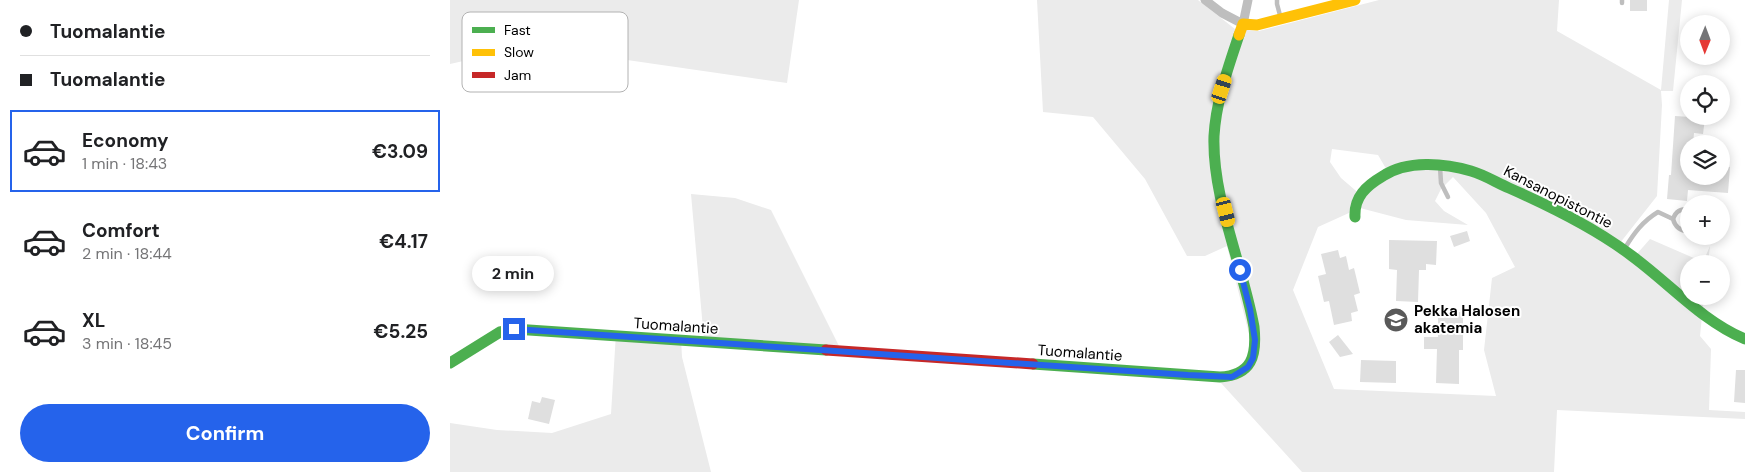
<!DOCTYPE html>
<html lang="en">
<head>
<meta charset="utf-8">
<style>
	:root { --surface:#fff; --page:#f6f6f6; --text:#202124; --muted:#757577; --line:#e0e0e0; --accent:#2563eb }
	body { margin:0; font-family:"DM Sans",sans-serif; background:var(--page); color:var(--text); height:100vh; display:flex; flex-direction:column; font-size:19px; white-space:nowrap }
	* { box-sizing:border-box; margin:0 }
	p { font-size:16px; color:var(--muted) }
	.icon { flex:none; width:28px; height:28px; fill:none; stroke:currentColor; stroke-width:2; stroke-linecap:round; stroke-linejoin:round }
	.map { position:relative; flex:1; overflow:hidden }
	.sheet { display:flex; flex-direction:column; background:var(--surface); width:450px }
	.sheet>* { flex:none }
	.hud { display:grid; align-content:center; height:110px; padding:0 20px; background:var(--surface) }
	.needle { width:32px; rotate:181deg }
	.buttons { position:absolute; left:1230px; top:15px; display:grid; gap:10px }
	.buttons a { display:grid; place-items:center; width:50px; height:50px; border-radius:50%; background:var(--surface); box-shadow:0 2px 12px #0003; font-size:25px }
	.end { position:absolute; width:22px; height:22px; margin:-11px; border:6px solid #2563eb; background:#fff; box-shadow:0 0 0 2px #fff }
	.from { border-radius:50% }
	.bubble { position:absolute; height:35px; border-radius:18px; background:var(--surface); box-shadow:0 2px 12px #0003; font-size:16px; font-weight:700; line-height:35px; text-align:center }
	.car { position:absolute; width:15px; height:30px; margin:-15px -8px; border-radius:6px; box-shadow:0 0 4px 1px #0007; background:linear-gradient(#f5c518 24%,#345 0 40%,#f5c518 0 76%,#345 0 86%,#f5c518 0) }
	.hud b { display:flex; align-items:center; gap:18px; height:48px; font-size:19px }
	.hud b+b { border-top:1px solid var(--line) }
	.hud i { width:12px; height:12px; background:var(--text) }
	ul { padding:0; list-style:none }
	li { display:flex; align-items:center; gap:15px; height:82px; margin:0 10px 8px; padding:0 10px; border:2px solid transparent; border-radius:0px }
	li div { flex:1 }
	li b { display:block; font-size:19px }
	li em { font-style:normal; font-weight:700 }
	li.current { border-color:var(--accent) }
	li>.icon { width:45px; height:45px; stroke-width:1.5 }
	.primary-button { display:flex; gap:10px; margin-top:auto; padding:10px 20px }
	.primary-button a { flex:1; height:58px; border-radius:30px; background:var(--accent); color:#fff; font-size:20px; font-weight:700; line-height:58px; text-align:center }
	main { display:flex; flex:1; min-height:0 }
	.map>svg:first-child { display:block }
	.green { fill:#ebebeb; fill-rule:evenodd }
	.building { fill:#dfdfdf }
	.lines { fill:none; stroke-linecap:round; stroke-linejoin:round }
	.lane { stroke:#bebebe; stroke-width:4.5 }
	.street { stroke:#bebebe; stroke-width:9 }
	.fast { stroke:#4caf50; stroke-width:11 }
	.slow { stroke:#ffc107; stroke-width:11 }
	.jam { stroke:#c62828; stroke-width:11 }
	.route { stroke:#2563eb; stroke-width:6 }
	.labels { text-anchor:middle; stroke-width:4; stroke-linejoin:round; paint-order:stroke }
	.street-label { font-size:15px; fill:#000; stroke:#fff }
	.poi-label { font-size:15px; font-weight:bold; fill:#000; stroke:#fff; text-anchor:start }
	.key { fill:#fff; stroke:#b2b2b2; stroke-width:1 }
	.key-label { font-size:14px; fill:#000 }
</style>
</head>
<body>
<main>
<section class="sheet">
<div class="hud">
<b><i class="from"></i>Tuomalantie</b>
<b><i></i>Tuomalantie</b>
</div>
<ul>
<li class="current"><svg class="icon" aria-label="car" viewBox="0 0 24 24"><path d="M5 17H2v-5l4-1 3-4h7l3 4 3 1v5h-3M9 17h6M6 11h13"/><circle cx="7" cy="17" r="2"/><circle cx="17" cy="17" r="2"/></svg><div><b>Economy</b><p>1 min · 18:43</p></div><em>€3.09</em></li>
<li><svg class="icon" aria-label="car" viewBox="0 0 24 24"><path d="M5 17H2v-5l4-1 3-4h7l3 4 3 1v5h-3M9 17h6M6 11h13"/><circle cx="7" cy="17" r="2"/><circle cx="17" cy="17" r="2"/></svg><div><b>Comfort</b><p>2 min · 18:44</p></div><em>€4.17</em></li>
<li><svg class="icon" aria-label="car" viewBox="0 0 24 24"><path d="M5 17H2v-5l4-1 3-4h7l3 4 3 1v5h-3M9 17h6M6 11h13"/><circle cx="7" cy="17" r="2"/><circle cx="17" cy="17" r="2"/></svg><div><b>XL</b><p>3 min · 18:45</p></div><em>€5.25</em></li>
</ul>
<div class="primary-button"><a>Confirm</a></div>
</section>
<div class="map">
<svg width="1295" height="472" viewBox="0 0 1295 472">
	<rect width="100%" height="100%" fill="#fff"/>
	<g class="green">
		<polygon points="0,0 349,0 337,83 80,46 0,64"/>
		<path d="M587,0H748L785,29L809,31L929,0H1109L1107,31L1211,90L1219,0H1232L1223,91H1211L1212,105L1207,196L1170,243L1186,255L1200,239L1253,262L1260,246L1258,264H1239V296H1254L1250,336L1261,349L1259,410L1295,412V419L1107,410L1104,472H852L771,383L780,371L793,365L799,354L801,342L777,246L755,256H737L695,179L643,117L593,112ZM882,149L928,155L941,177L912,196L891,178L880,162ZM1003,177L1036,213L1065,267L1042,278L1034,350L1046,396L884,389L843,290L868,227L910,208L956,220L1018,225L994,211L985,201L991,189Z"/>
		<polygon points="241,194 285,198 321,210 391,350 254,340"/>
		<polygon points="166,333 231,339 232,357 261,472 0,472 0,423 47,430 102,433 161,414"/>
	</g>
	<g class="building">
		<rect x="1180" y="0" width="17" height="11"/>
		<polygon points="1225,116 1255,118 1253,134 1244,133 1243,144 1239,144 1239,176 1271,176 1271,166 1280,167 1278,193 1238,190 1237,201 1217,199 1219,175 1221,175"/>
		<polygon points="1017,231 1020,241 1004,247 1000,236"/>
		<polygon points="939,240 987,241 986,265 976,264 976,270 969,270 968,302 946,301 947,270 939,269"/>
		<polygon points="888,250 890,258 896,256 899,270 904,268 910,293 904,295 908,311 901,313 902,321 884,325 879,301 874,302 868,276 876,274 871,254"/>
		<polygon points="988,312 1013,312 1013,350 1009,350 1009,384 986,383 987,349 974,349 974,337 988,337"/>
		<polygon points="888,335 903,354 890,357 879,342"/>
		<polygon points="911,360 946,361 946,383 910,382"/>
		<polygon points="1286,370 1295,370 1295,403 1284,402"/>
		<polygon points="92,397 105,400 99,424 78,419 82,401 90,403"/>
	</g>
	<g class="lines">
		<g class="lane">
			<polyline points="827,0 827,4 831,19"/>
			<polyline points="1172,3 1172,0"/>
			<polyline points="990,167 991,183 998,197"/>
			<path d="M1223,219C1226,211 1230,209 1239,209"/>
			<path d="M1175,248C1184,233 1193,221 1208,212L1223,219C1225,227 1231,231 1239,232"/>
		</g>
		<polyline class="street" points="755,0 772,13 793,24 798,0"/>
		<g class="fast">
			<path d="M905,217C904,197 916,186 933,176C957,160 994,163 1021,171C1035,175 1047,183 1059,188C1102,207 1145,228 1182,256C1219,283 1252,321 1295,339"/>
			<polyline points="0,363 50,332 64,329 376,350"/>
			<path d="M583,364L770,377C802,375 807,356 804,327C793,265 762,199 764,136C766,101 778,68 789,35"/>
		</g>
		<polyline class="slow" points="789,35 793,24 807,25 905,0"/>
		<polyline class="jam" points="376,350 583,364"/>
	</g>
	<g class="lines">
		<polyline class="route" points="64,329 738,375 782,377 798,367 803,358 805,340 800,309 790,270"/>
	</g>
	<defs>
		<symbol id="school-disc" viewBox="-11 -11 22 22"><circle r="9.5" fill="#595959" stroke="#fff"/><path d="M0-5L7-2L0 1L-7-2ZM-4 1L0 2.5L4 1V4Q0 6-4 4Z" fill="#fff"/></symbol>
	</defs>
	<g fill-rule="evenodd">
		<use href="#school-disc" x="932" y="306" width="28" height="28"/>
	</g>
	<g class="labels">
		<g class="street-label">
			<text transform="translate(1108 197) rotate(27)" y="5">Kansanopistontie</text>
			<text transform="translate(226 326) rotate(4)" y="5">Tuomalantie</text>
			<text transform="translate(630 353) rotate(4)" y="5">Tuomalantie</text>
		</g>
		<g class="poi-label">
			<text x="964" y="316">Pekka Halosen<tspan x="964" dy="17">akatemia</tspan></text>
		</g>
	</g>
	<rect x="12" y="12" width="166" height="80" rx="8" class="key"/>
	<rect x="22" y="27" width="23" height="6" fill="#4caf50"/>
	<rect x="22" y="49" width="23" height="7" fill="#ffc107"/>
	<rect x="22" y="72" width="23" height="6" fill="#c62828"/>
	<g class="key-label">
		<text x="54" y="35">Fast</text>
		<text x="54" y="57">Slow</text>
		<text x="54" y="80">Jam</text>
	</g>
</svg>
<div class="buttons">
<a><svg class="needle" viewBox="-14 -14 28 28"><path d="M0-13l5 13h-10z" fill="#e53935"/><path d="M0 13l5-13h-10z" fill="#757577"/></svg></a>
<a><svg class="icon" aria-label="locate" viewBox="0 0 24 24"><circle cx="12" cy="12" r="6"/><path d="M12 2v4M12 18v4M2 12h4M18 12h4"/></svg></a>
<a><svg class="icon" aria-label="layers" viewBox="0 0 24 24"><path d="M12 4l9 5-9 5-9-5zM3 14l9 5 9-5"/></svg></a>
<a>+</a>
<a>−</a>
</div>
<i class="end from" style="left:790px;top:270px"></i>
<i class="end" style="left:64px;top:329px"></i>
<div class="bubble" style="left:22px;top:256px;width:82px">2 min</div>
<i class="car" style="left:772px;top:89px;rotate:18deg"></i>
<i class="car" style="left:776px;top:212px;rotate:166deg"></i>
</div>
</main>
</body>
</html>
